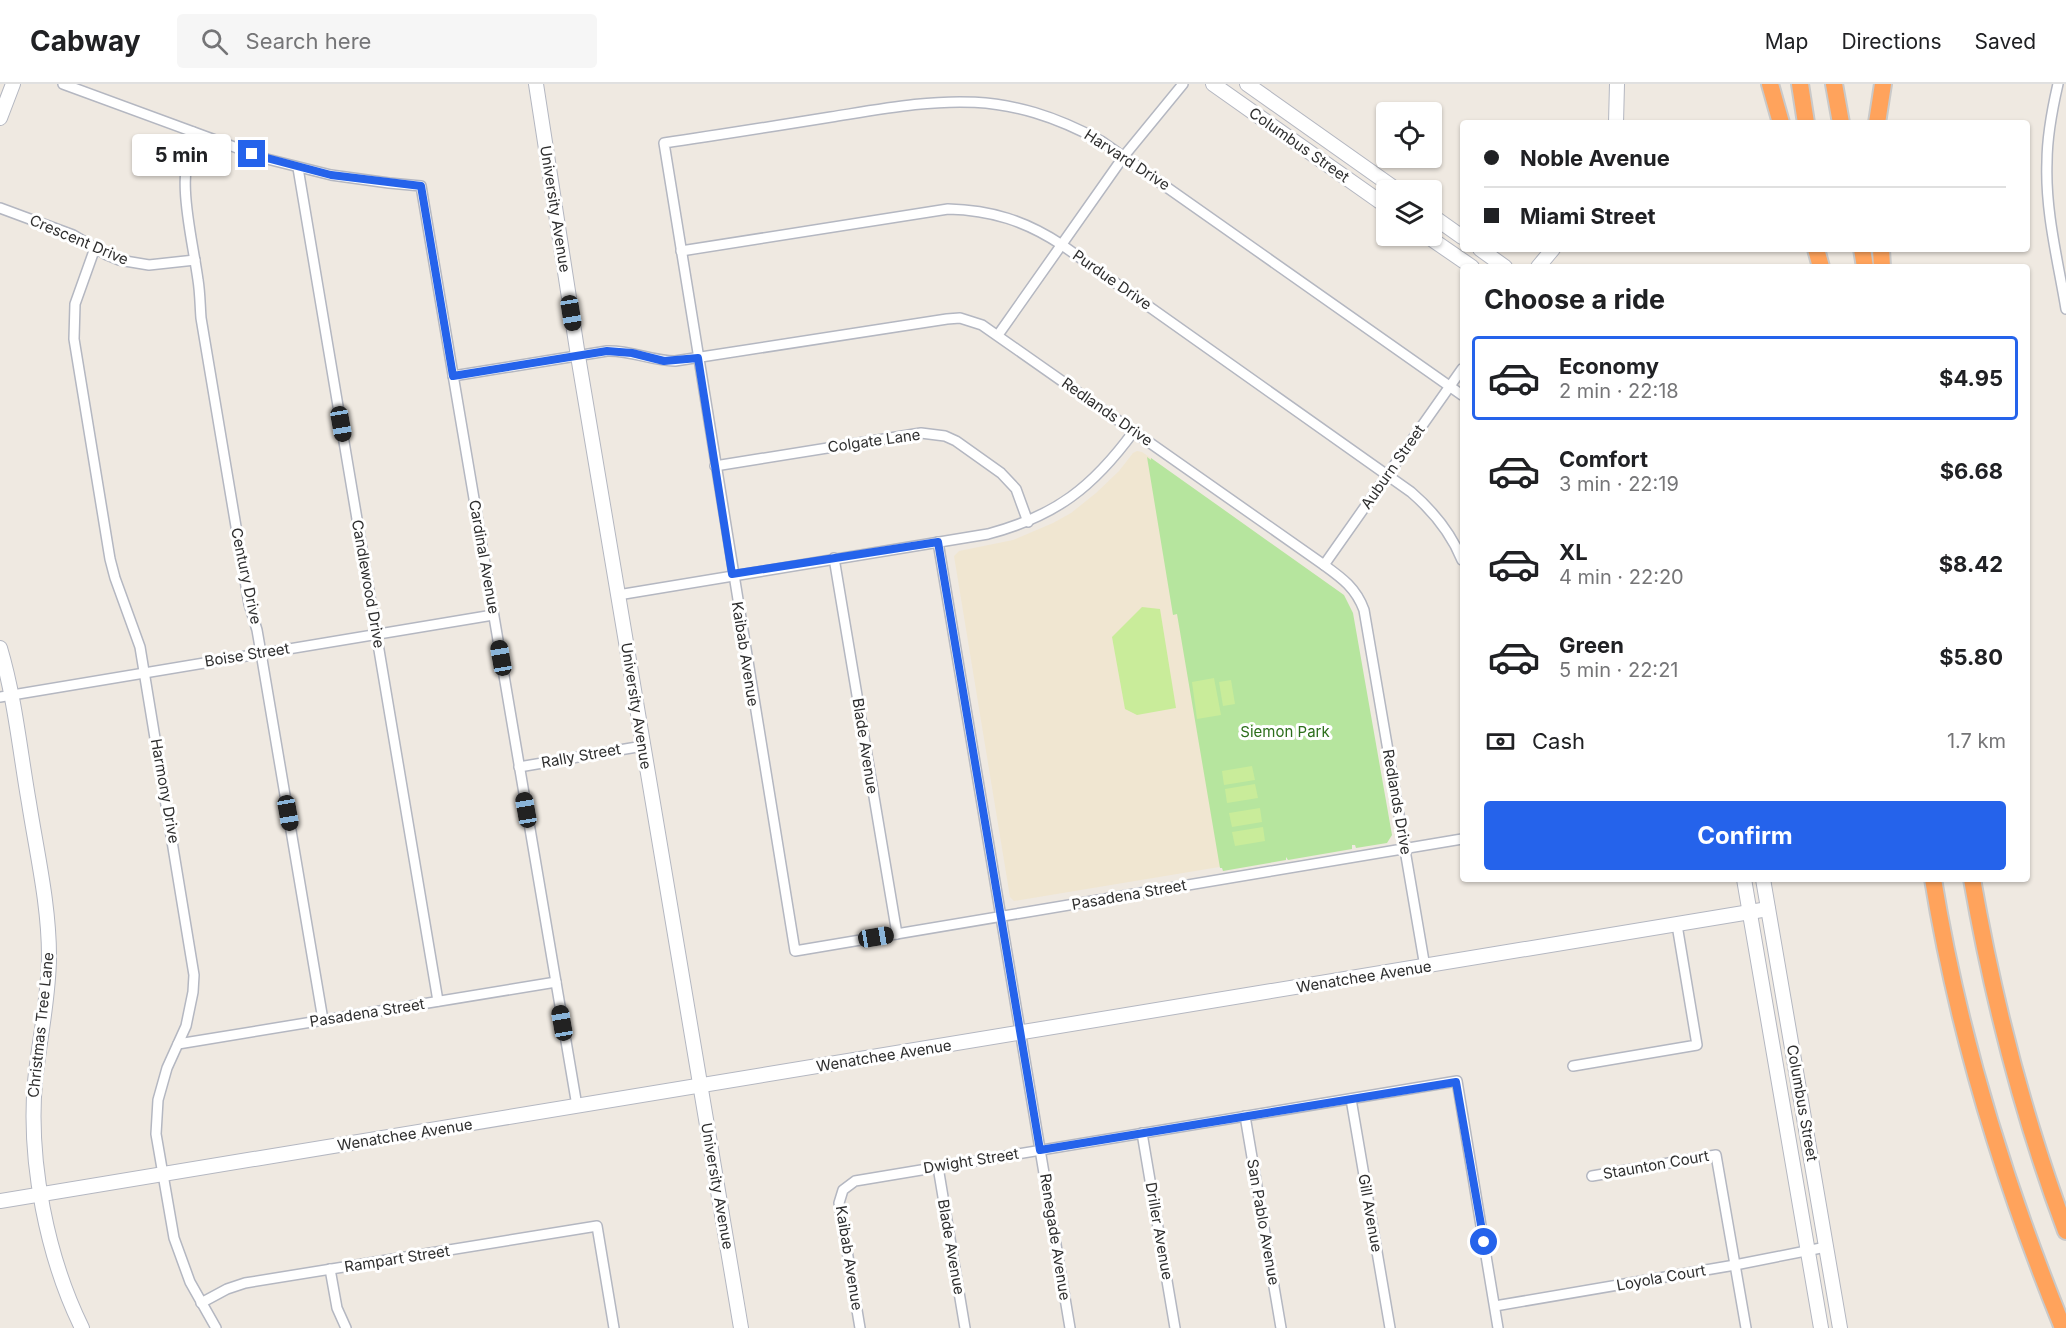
<!DOCTYPE html>
<html lang="en">
<head>
<meta charset="utf-8">
<style>
	:root { --surface:#fff; --page:#f6f6f6; --text:#202124; --muted:#757577; --line:#e0e0e0; --accent:#2563eb }
	body { margin:0; font-family:Inter,sans-serif; background:var(--page); color:var(--text); height:100vh; display:flex; flex-direction:column; font-size:22px; white-space:nowrap }
	* { box-sizing:border-box; margin:0 }
	p { font-size:20px; color:var(--muted) }
	.icon { flex:none; width:33px; height:33px; fill:none; stroke:currentColor; stroke-width:2; stroke-linecap:round; stroke-linejoin:round }
	.map { position:relative; flex:1; overflow:hidden }
	.details { position:absolute; left:1460px; top:180px; width:570px; height:618px; display:flex; flex-direction:column; background:var(--surface); border-radius:6px; box-shadow:0 2px 4px #0004 }
	.details>* { flex:none }
	.hud { position:absolute; left:1460px; top:36px; width:570px; height:132px; border-radius:6px; box-shadow:0 2px 4px #0004; display:grid; align-content:center; height:132px; padding:0 24px; background:var(--surface) }
	.controls { position:absolute; left:1376px; top:18px; display:grid; gap:12px }
	.controls a { display:grid; place-items:center; width:66px; height:66px; border-radius:6px; background:var(--surface); box-shadow:0 2px 4px #0004; font-size:30px }
	.end { position:absolute; width:27px; height:27px; margin:-14px; border:8px solid #2563eb; background:#fff; box-shadow:0 0 0 3px #fff }
	.from { border-radius:50% }
	.bubble { position:absolute; height:42px; border-radius:6px; background:var(--surface); box-shadow:0 2px 4px #0004; font-size:20px; font-weight:700; line-height:42px; text-align:center }
	.car { position:absolute; width:18px; height:36px; margin:-18px -9px; border-radius:8px; box-shadow:0 0 4px 2px #0007; background:linear-gradient(#222 24%,#8ab4d8 0 40%,#222 0 76%,#8ab4d8 0 86%,#222 0) }
	.hud b { display:flex; align-items:center; gap:21px; height:57px; font-size:22px }
	.hud b+b { border-top:2px solid var(--line) }
	.hud i { width:15px; height:15px; background:var(--text) }
	ul { padding:0; list-style:none }
	li { display:flex; align-items:center; gap:18px; height:84px; margin:0 12px 9px; padding:0 12px; border:3px solid transparent; border-radius:6px }
	li div { flex:1 }
	li b { display:block; font-size:22px }
	li em { font-style:normal; font-weight:700 }
	li.selected { border-color:var(--accent) }
	li>.icon { width:54px; height:54px; stroke-width:1.5 }
	h2 { padding:0 24px; font-size:27px; line-height:72px }
	.pay { display:flex; align-items:center; gap:15px; height:66px; padding:0 24px; font-size:22px }
	.pay p { margin-inline-start:auto }
	.primary-button { display:flex; gap:12px; margin-top:auto; padding:12px 24px }
	.primary-button a { flex:1; height:69px; border-radius:6px; background:var(--accent); color:#fff; font-size:24px; font-weight:700; line-height:69px; text-align:center }
	header { display:flex; align-items:center; gap:36px; box-sizing:border-box; height:84px; padding:0 30px; background:var(--surface); border-bottom:2px solid var(--line) }
	header strong { font-size:28px }
	nav { display:flex; gap:33px; margin-inline-start:auto; font-size:21px }
	.search { width:420px; height:54px; background:var(--page); display:flex; align-items:center; gap:15px; box-sizing:border-box; padding:0 21px; border-radius:6px; color:var(--muted); font-size:22px }
	.map>svg:first-child { display:block }
	.education { fill:#f0e6d1 }
	.green { fill:#b6e59e }
	.pitch { fill:#c9ec9a }
	.lines { fill:none; stroke-linecap:round; stroke-linejoin:round }
	.street-casing { stroke:#b4b7c1; stroke-width:12 }
	.secondary-casing { stroke:#b4b7c1; stroke-width:16 }
	.highway-casing { stroke:#c9c9c9; stroke-width:20 }
	.street { stroke:#fff; stroke-width:9 }
	.secondary { stroke:#fff; stroke-width:14 }
	.highway { stroke:#ffa35c; stroke-width:16 }
	.route { stroke:#2563eb; stroke-width:8 }
	.labels { text-anchor:middle; stroke-width:6; stroke-linejoin:round; paint-order:stroke }
	.street-label { font-size:15px; fill:#2e2e2e; stroke:#fff }
	.park-label { font-size:15px; fill:#2c6e1b; stroke:#fff }
</style>
</head>
<body>
<header>
<strong>Cabway</strong>
<div class="search"><svg class="icon" aria-label="search" viewBox="0 0 24 24"><circle cx="10" cy="10" r="6"/><path d="M15 15l6 6"/></svg>Search here</div>
<nav><a>Map</a><a>Directions</a><a>Saved</a></nav>
</header>
<div class="map">
<svg width="2066" height="1244" viewBox="0 0 2066 1244">
	<rect width="100%" height="100%" fill="#efe9e1"/>
	<polygon class="education" points="1137,367 1142,368 1151,374 1383,756 1014,817 1010,813 954,472 959,467 1013,456 1053,439 1071,429 1096,409 1119,387 1133,369"/>
	<polygon class="green" points="1147,373 1151,376 1151,374 1344,511 1353,529 1392,751 1387,759 1356,764 1355,761 1352,761 1352,765 1288,776 1286,773 1286,776 1223,787 1222,784 1220,784 1177,530 1173,531"/>
	<g class="pitch">
		<polygon points="1142,523 1160,525 1176,624 1137,631 1125,625 1112,553"/>
		<polygon points="1214,594 1221,631 1197,635 1192,598"/>
		<polygon points="1231,596 1235,620 1223,622 1219,598"/>
		<polygon points="1252,682 1255,696 1224,701 1222,687"/>
		<polygon points="1255,700 1258,714 1227,719 1225,705"/>
		<polygon points="1260,724 1262,738 1232,743 1229,729"/>
		<polygon points="1263,743 1265,757 1235,762 1232,748"/>
	</g>
	<g class="lines">
		<defs>
			<g id="street">
				<polyline points="63,0 267,75 331,91 389,99 421,102 577,1022"/>
				<path d="M2058,0C2052,26 2047,51 2047,78C2045,127 2058,177 2066,225"/>
				<path d="M193,48C176,98 191,146 198,196C200,208 200,221 201,234L249,520L257,546L261,569L323,936"/>
				<polyline points="298,84 438,917"/>
				<polyline points="0,124 73,151 107,171 119,176 149,181 195,176"/>
				<polyline points="95,164 75,220 74,255 110,475 115,494 140,563 194,891 193,908 186,942 167,984 158,1016 156,1050 174,1154 190,1198 216,1244"/>
				<path d="M681,167L948,125C991,126 1026,137 1062,161L1411,408C1433,427 1451,449 1462,476"/>
				<polyline points="998,251 1124,72 1183,0"/>
				<path d="M453,292L607,267C631,266 652,277 675,277L947,235L960,234L982,241L1324,481C1342,494 1356,504 1364,526L1425,883"/>
				<path d="M1462,311L1101,57C1000,2 938,16 831,33C775,42 719,51 664,59L795,867L1462,755"/>
				<polyline points="715,382 921,349 945,352 956,357 1001,389 1016,405 1028,438"/>
				<polyline points="938,458 1070,1244"/>
				<polyline points="834,474 897,850"/>
				<polyline points="1324,481 1462,285"/>
				<path d="M618,511L988,450C1056,432 1093,403 1134,347"/>
				<polyline points="0,613 493,531"/>
				<polyline points="519,683 643,662"/>
				<polyline points="178,960 556,898"/>
				<polyline points="1573,982 1697,961 1677,841"/>
				<polyline points="1351,1015 1390,1244"/>
				<polyline points="1245,1032 1281,1244"/>
				<polyline points="1142,1049 1175,1244"/>
				<polyline points="938,1083 965,1244"/>
				<polyline points="1592,1092 1716,1071 1746,1244"/>
				<polyline points="330,1185 337,1224 346,1244"/>
				<polyline points="201,1219 227,1205 245,1199 597,1142 614,1244"/>
				<polyline points="1495,1222 1735,1181 1826,1163"/>
				<polyline points="860,1244 839,1119 843,1106 855,1097 1457,997 1498,1244"/>
			</g>
			<g id="secondary">
				<polyline points="536,0 578,272 741,1244"/>
				<polyline points="1213,0 1386,122"/>
				<polyline points="1247,0 1397,106"/>
				<polyline points="0,34 13,0"/>
				<polyline points="1616,39 1617,0"/>
				<polyline points="1431,131 1462,153"/>
				<polyline points="1427,152 1472,183"/>
				<polyline points="1480,165 1505,183"/>
				<polyline points="1538,183 1553,165"/>
				<path d="M0,564C15,614 20,668 29,719C37,770 49,821 49,872C49,914 39,956 35,998C28,1077 47,1173 82,1244"/>
				<polyline points="1744,795 1821,1244"/>
				<polyline points="1763,795 1840,1244"/>
				<polyline points="0,1117 1768,825"/>
			</g>
			<g id="highway">
				<polyline points="1770,0 1781,39"/>
				<polyline points="1800,0 1806,39"/>
				<polyline points="1834,0 1841,39"/>
				<polyline points="1877,39 1883,0"/>
				<polyline points="1816,165 1821,183"/>
				<polyline points="1862,165 1865,183"/>
				<polyline points="1881,165 1882,183"/>
				<path d="M1933,795C1958,950 2004,1099 2063,1244"/>
				<path d="M1972,795C1993,915 2023,1033 2066,1147"/>
			</g>
		</defs>
		<use href="#street" class="street-casing"/>
		<use href="#secondary" class="secondary-casing"/>
		<use href="#highway" class="highway-casing"/>
		<use href="#street" class="street"/>
		<use href="#secondary" class="secondary"/>
		<use href="#highway" class="highway"/>
	</g>
	<g class="lines">
		<polyline class="route" points="252,70 331,91 421,102 453,292 607,267 632,269 664,277 698,274 732,490 938,458 1040,1066 1456,998 1484,1158"/>
	</g>
	<g class="labels">
		<g class="street-label">
			<text transform="translate(1299 61) rotate(35)" y="5">Columbus Street</text>
			<text transform="translate(1127 76) rotate(33)" y="5">Harvard Drive</text>
			<text transform="translate(555 125) rotate(81)" y="5">University Avenue</text>
			<text transform="translate(79 156) rotate(23)" y="5">Crescent Drive</text>
			<text transform="translate(1112 196) rotate(35)" y="5">Purdue Drive</text>
			<text transform="translate(1107 328) rotate(35)" y="5">Redlands Drive</text>
			<text transform="translate(874 357) rotate(-8)" y="5">Colgate Lane</text>
			<text transform="translate(1393 383) rotate(-55)" y="5">Auburn Street</text>
			<text transform="translate(484 473) rotate(80)" y="5">Cardinal Avenue</text>
			<text transform="translate(246 492) rotate(78)" y="5">Century Drive</text>
			<text transform="translate(368 500) rotate(80)" y="5">Candlewood Drive</text>
			<text transform="translate(745 570) rotate(81)" y="5">Kaibab Avenue</text>
			<text transform="translate(247 571) rotate(-9)" y="5">Boise Street</text>
			<text transform="translate(636 622) rotate(81)" y="5">University Avenue</text>
			<text transform="translate(865 662) rotate(81)" y="5">Blade Avenue</text>
			<text transform="translate(581 672) rotate(-10)" y="5">Rally Street</text>
			<text transform="translate(165 707) rotate(80)" y="5">Harmony Drive</text>
			<text transform="translate(1397 718) rotate(80)" y="5">Redlands Drive</text>
			<text transform="translate(1129 811) rotate(-10)" y="5">Pasadena Street</text>
			<text transform="translate(1364 893) rotate(-9)" y="5">Wenatchee Avenue</text>
			<text transform="translate(367 929) rotate(-9)" y="5">Pasadena Street</text>
			<text transform="translate(41 941) rotate(-84)" y="5">Christmas Tree Lane</text>
			<text transform="translate(884 972) rotate(-9)" y="5">Wenatchee Avenue</text>
			<text transform="translate(1802 1019) rotate(80)" y="5">Columbus Street</text>
			<text transform="translate(405 1051) rotate(-9)" y="5">Wenatchee Avenue</text>
			<text transform="translate(971 1077) rotate(-9)" y="5">Dwight Street</text>
			<text transform="translate(1656 1081) rotate(-10)" y="5">Staunton Court</text>
			<text transform="translate(717 1102) rotate(80)" y="5">University Avenue</text>
			<text transform="translate(1370 1129) rotate(80)" y="5">Gill Avenue</text>
			<text transform="translate(1263 1138) rotate(80)" y="5">San Pablo Avenue</text>
			<text transform="translate(1159 1147) rotate(80)" y="5">Driller Avenue</text>
			<text transform="translate(1055 1153) rotate(81)" y="5">Renegade Avenue</text>
			<text transform="translate(951 1163) rotate(80)" y="5">Blade Avenue</text>
			<text transform="translate(849 1174) rotate(81)" y="5">Kaibab Avenue</text>
			<text transform="translate(397 1175) rotate(-9)" y="5">Rampart Street</text>
			<text transform="translate(1661 1194) rotate(-10)" y="5">Loyola Court</text>
		</g>
		<g class="park-label">
			<text x="1285" y="653">Siemon Park</text>
		</g>
	</g>
</svg>
<div class="controls">
<a><svg class="icon" aria-label="locate" viewBox="0 0 24 24"><circle cx="12" cy="12" r="6"/><path d="M12 2v4M12 18v4M2 12h4M18 12h4"/></svg></a>
<a><svg class="icon" aria-label="layers" viewBox="0 0 24 24"><path d="M12 4l9 5-9 5-9-5zM3 14l9 5 9-5"/></svg></a>
</div>
<i class="end from" style="left:1484px;top:1158px"></i>
<i class="end" style="left:252px;top:70px"></i>
<div class="bubble" style="left:132px;top:50px;width:99px">5 min</div>
<i class="car" style="left:571px;top:229px;rotate:171deg"></i>
<i class="car" style="left:341px;top:340px;rotate:170deg"></i>
<i class="car" style="left:501px;top:574px;rotate:350deg"></i>
<i class="car" style="left:526px;top:726px;rotate:350deg"></i>
<i class="car" style="left:288px;top:729px;rotate:170deg"></i>
<i class="car" style="left:876px;top:853px;rotate:81deg"></i>
<i class="car" style="left:562px;top:939px;rotate:350deg"></i>
<div class="hud">
<b><i class="from"></i>Noble Avenue</b>
<b><i></i>Miami Street</b>
</div>
<section class="details">
<h2>Choose a ride</h2>
<ul>
<li class="selected"><svg class="icon" aria-label="car" viewBox="0 0 24 24"><path d="M5 17H2v-5l4-1 3-4h7l3 4 3 1v5h-3M9 17h6M6 11h13"/><circle cx="7" cy="17" r="2"/><circle cx="17" cy="17" r="2"/></svg><div><b>Economy</b><p>2 min · 22:18</p></div><em>$4.95</em></li>
<li><svg class="icon" aria-label="car" viewBox="0 0 24 24"><path d="M5 17H2v-5l4-1 3-4h7l3 4 3 1v5h-3M9 17h6M6 11h13"/><circle cx="7" cy="17" r="2"/><circle cx="17" cy="17" r="2"/></svg><div><b>Comfort</b><p>3 min · 22:19</p></div><em>$6.68</em></li>
<li><svg class="icon" aria-label="car" viewBox="0 0 24 24"><path d="M5 17H2v-5l4-1 3-4h7l3 4 3 1v5h-3M9 17h6M6 11h13"/><circle cx="7" cy="17" r="2"/><circle cx="17" cy="17" r="2"/></svg><div><b>XL</b><p>4 min · 22:20</p></div><em>$8.42</em></li>
<li><svg class="icon" aria-label="car" viewBox="0 0 24 24"><path d="M5 17H2v-5l4-1 3-4h7l3 4 3 1v5h-3M9 17h6M6 11h13"/><circle cx="7" cy="17" r="2"/><circle cx="17" cy="17" r="2"/></svg><div><b>Green</b><p>5 min · 22:21</p></div><em>$5.80</em></li>
</ul>
<div class="pay"><svg class="icon" aria-label="cash" viewBox="0 0 24 24"><path d="M3 7h18v10H3z"/><circle cx="12" cy="12" r="2"/></svg>Cash<p>1.7 km</p></div>
<div class="primary-button"><a>Confirm</a></div>
</section>
</div>
</body>
</html>
